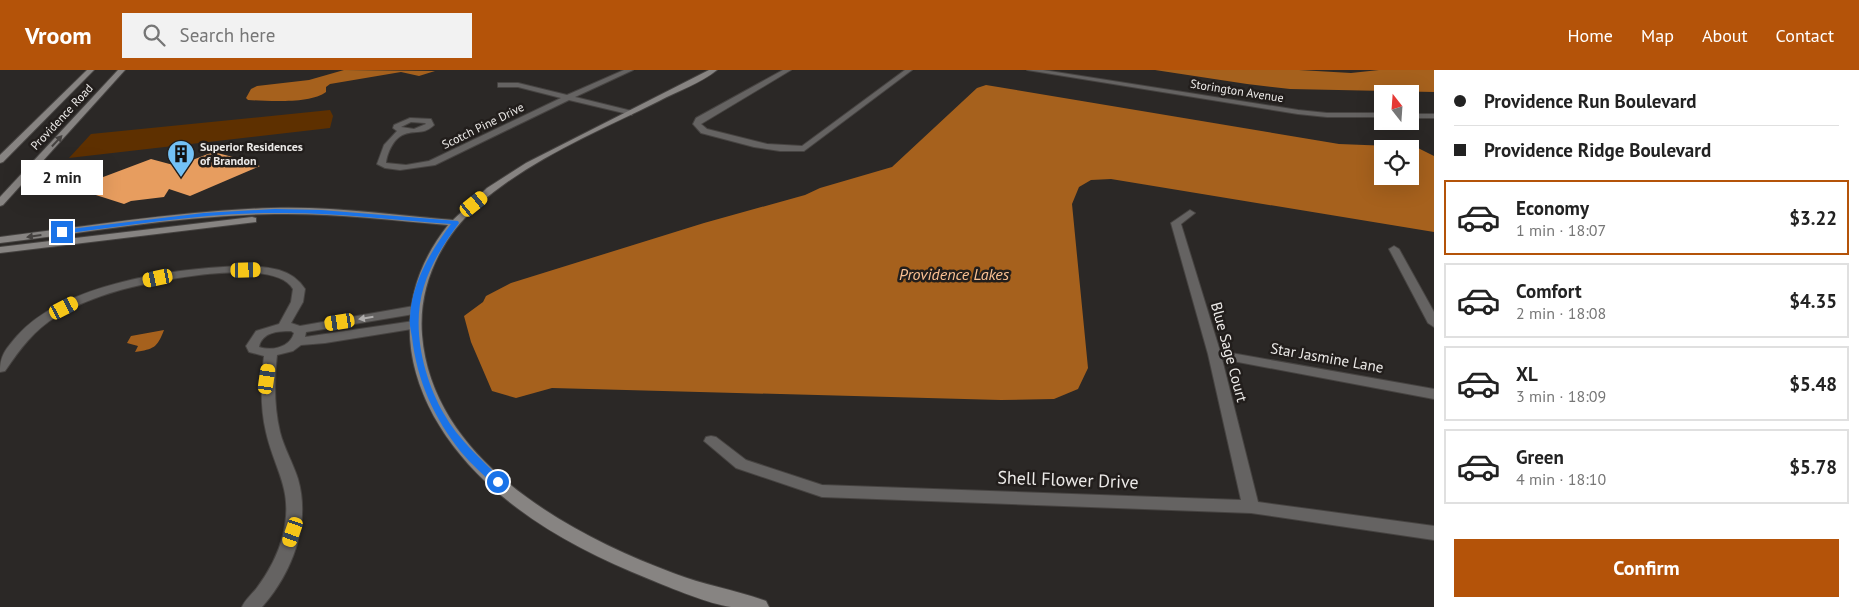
<!DOCTYPE html>
<html lang="en">
<head>
<meta charset="utf-8">
<style>
	:root { --surface:#fff; --page:#f2f2f2; --text:#222; --muted:#767676; --line:#e0e0e0; --accent:#b45309 }
	body { margin:0; font-family:"PT Sans",sans-serif; background:var(--page); color:var(--text); height:100vh; display:flex; flex-direction:column; font-size:19px; white-space:nowrap }
	* { box-sizing:border-box; margin:0 }
	p { font-size:16px; color:var(--muted) }
	.icon { flex:none; width:28px; height:28px; fill:none; stroke:currentColor; stroke-width:2; stroke-linecap:round; stroke-linejoin:round }
	.map { position:relative; flex:1; overflow:hidden }
	.sheet { display:flex; flex-direction:column; background:var(--surface); width:425px }
	.sheet>* { flex:none }
	.banner { display:grid; align-content:center; height:110px; padding:0 20px; background:var(--surface) }
	.needle { width:32px; rotate:343deg }
	.tools { position:absolute; left:1374px; top:15px; display:grid; gap:10px }
	.tools a { display:grid; place-items:center; width:45px; height:45px; border-radius:0px; background:var(--surface); box-shadow:0 5px 20px #0002; font-size:25px }
	.end { position:absolute; width:22px; height:22px; margin:-11px; border:6px solid #1a73e8; background:#fff; box-shadow:0 0 0 2px #fff }
	.from { border-radius:50% }
	.bubble { position:absolute; height:35px; border-radius:0px; background:var(--surface); box-shadow:0 5px 20px #0002; font-size:16px; font-weight:700; line-height:35px; text-align:center }
	.car { position:absolute; width:15px; height:30px; margin:-15px -8px; border-radius:6px; box-shadow:0 0 4px 1px #0007; background:linear-gradient(#f5c518 24%,#345 0 40%,#f5c518 0 76%,#345 0 86%,#f5c518 0) }
	.banner b { display:flex; align-items:center; gap:18px; height:48px; font-size:19px }
	.banner b+b { border-top:1px solid var(--line) }
	.banner i { width:12px; height:12px; background:var(--text) }
	ul { padding:0; list-style:none }
	li { display:flex; align-items:center; gap:15px; height:75px; margin:0 10px 8px; padding:0 10px; border:2px solid var(--line); border-radius:0px }
	li div { flex:1 }
	li b { display:block; font-size:19px }
	li em { font-style:normal; font-weight:700 }
	li.on { border-color:var(--accent) }
	li>.icon { width:45px; height:45px; stroke-width:1.5 }
	.primary-button { display:flex; gap:10px; margin-top:auto; padding:10px 20px }
	.primary-button a { flex:1; height:58px; border-radius:0px; background:var(--accent); color:#fff; font-size:20px; font-weight:700; line-height:58px; text-align:center }
	header { display:flex; align-items:center; gap:30px; box-sizing:border-box; height:70px; padding:0 25px; background:var(--accent); color:#fff }
	header strong { font-size:24px }
	nav { display:flex; gap:28px; margin-inline-start:auto; font-size:18px }
	.search { width:350px; height:45px; background:var(--page); display:flex; align-items:center; gap:12px; box-sizing:border-box; padding:0 18px; border-radius:0px; color:var(--muted); font-size:19px }
	main { display:flex; flex:1; min-height:0 }
	.map>svg:first-child { display:block }
	.green { fill:#5e3000 }
	.water { fill:#a6611d; fill-rule:evenodd }
	.building { fill:#e79d5f }
	.lines { fill:none; stroke-linecap:round; stroke-linejoin:round }
	.street-casing { stroke:#464341; stroke-width:2 }
	.secondary-casing { stroke:#464341; stroke-width:2 }
	.street { fill:#656362; fill-rule:evenodd }
	.secondary { fill:#878482; fill-rule:evenodd }
	.oneway { fill:#454240 }
	.oneway2 { fill:#afadac }
	.route { fill:#1a73e8 }
	.labels { text-anchor:middle; stroke-width:5; stroke-linejoin:round; paint-order:stroke }
	.far-street-label { font-size:12px; fill:#eceae8; stroke:#221e1c }
	.far-poi-label { font-size:12px; font-weight:bold; fill:#eceae8; stroke:#221e1c; text-anchor:start }
	.street-label { font-size:15px; fill:#eceae8; stroke:#221e1c }
	.water-label { font-size:16px; font-style:italic; fill:#fcc294; stroke:#221e1c }
	.near-street-label { font-size:18px; fill:#eceae8; stroke:#221e1c }
</style>
</head>
<body>
<header>
<strong>Vroom</strong>
<div class="search"><svg class="icon" aria-label="search" viewBox="0 0 24 24"><circle cx="10" cy="10" r="6"/><path d="M15 15l6 6"/></svg>Search here</div>
<nav><a>Home</a><a>Map</a><a>About</a><a>Contact</a></nav>
</header>
<main>
<div class="map">
<svg width="1434" height="537" viewBox="0 0 1434 537">
	<rect width="100%" height="100%" fill="#2b2826"/>
	<polygon class="green" points="330,40 333,46 330,58 69,88 91,64"/>
	<g class="water">
		<path d="M344,0L435,1L419,6L401,2L330,14L326,17V22C311,34 267,31 248,30L246,28L251,19L257,16L309,10Z"/>
		<polygon points="1155,0 1299,0 1351,3 1379,0 1434,0 1434,22 1290,19 1247,14"/>
		<path d="M986,15L1339,74L1416,77L1434,86V162L1111,109L1091,110L1079,117L1072,134L1088,298L1078,319L1054,329L1001,330L552,318L516,328L492,321L471,272L464,246L483,232L486,226L511,213L704,153L805,125L820,118L892,97L977,18ZM1382,79H1410V106H1382Z"/>
		<path d="M164,260C157,278 154,279 135,282L138,276L127,273L131,266Z"/>
	</g>
	<polygon class="building" points="213,82 249,91 247,92 260,96 190,126 169,119 164,127 131,131 124,134 74,118 151,89 177,96"/>
	<g class="lines">
		<defs>
			<g id="street">
				<path d="M624,0H633L575,27L632,41V45L569,30L435,95L400,100L385,98L377,94L384,75L397,61L393,58L394,55L410,48L431,49L434,55C424,65 416,60 405,64C394,67 387,83 386,93L406,95L429,91L561,28L518,17H498V13H518L567,25ZM411,52L425,53L426,54L414,59L401,57Z"/>
				<polygon points="783,0 791,0 701,54 707,59 767,74 802,76 905,0 912,0 804,81 780,81 754,77 701,63 693,54 696,48"/>
				<polygon points="1027,0 1043,0 1298,40 1327,43 1382,43 1382,47 1327,47 1298,44"/>
				<rect x="1410" y="44" width="24" height="4"/>
				<polygon points="1190,140 1195,143 1181,154 1220,281 1434,319 1434,329 1222,289 1258,432 1434,456 1434,470 1251,443 822,427 736,398 704,371 706,367 711,366 716,367 746,390 822,415 1241,430 1208,284 1171,153"/>
				<polygon points="1394,176 1399,179 1434,242 1434,257 1428,253 1389,179"/>
				<path d="M243,196C266,197 291,197 305,219L303,232L291,253L300,256L414,236L420,240L414,244L306,262L305,267L414,251L418,252L420,255L418,258L325,273L301,275L293,281L277,285C274,311 274,337 280,362C284,378 293,393 298,409C311,454 292,503 262,537H242C245,530 251,525 256,519C268,503 278,485 283,465C294,419 275,402 266,362C260,337 261,311 264,286L249,282L246,276L256,261L279,254L291,232L293,219C274,185 149,212 117,221C96,227 76,235 57,246C34,260 20,279 5,301L0,302C0,285 6,279 17,266C64,213 176,198 243,196ZM291,261L294,263C290,278 271,281 259,277C262,262 278,261 291,261Z"/>
			</g>
			<g id="secondary">
				<polygon points="87,0 94,0 3,92 0,93 0,85"/>
				<polygon points="118,0 125,0 3,135 0,136 0,127"/>
				<path d="M709,0H717C701,13 678,21 659,31C597,62 530,89 478,135C441,168 418,215 422,265C432,390 569,464 673,503C703,515 736,520 766,531L769,537C757,537 743,537 731,537C709,534 671,518 649,509C594,487 541,460 496,421C415,351 375,247 448,155C390,150 333,143 275,144C183,145 91,162 0,173V167C90,156 180,141 271,138C332,136 393,145 453,150L487,118L526,93Z"/>
				<polygon points="252,147 256,148 256,152 0,183 0,177"/>
			</g>
		</defs>
		<use href="#street" class="street-casing"/>
		<use href="#secondary" class="secondary-casing"/>
		<use href="#street" class="street"/>
		<use href="#secondary" class="secondary"/>
	</g>
	<defs><path id="oneway-solid" d="M-6-.8H1V-3.2L6.5 0L1 3.2V.8H-6Z" transform="scale(1.25)"/></defs>
	<g class="oneway">
		<use href="#oneway-solid" transform="translate(57 71) rotate(-47)"/>
		<use href="#oneway-solid" transform="translate(34 166) rotate(172)"/>
	</g>
	<use class="oneway2" href="#oneway-solid" transform="translate(366 248) rotate(171)"/>
	<path class="route" d="M275,139L321,140L458,151L459,153C445,172 431,193 424,216C411,257 423,307 444,344C458,369 481,389 501,409V415H494C483,404 471,394 461,382C434,348 417,311 412,267C411,261 409,254 410,248C411,214 431,181 451,154C393,150 334,142 275,143C204,143 133,155 62,164L59,162L62,160L204,143Z"/>
	<defs>
		<symbol id="building-pin" viewBox="-11 -11 22 30"><path d="M0 17L-7.5 6A9.5 9.5 0 1 1 7.5 6Z" fill="#73c1f5" stroke="#221e1c"/><path d="M-4-6H4V6H1V3H-1V6H-4ZM-2.5-4.3h1.7v1.8h-1.7ZM.8-4.3h1.7v1.8H.8ZM-2.5-1h1.7V.8h-1.7ZM.8-1h1.7V.8H.8Z" fill="#111"/></symbol>
	</defs>
	<g fill-rule="evenodd">
		<use href="#building-pin" x="165" y="68" width="32" height="43"/>
	</g>
	<g class="labels">
		<g class="far-street-label">
			<text transform="translate(1237 21) rotate(9)" y="4">Storington Avenue</text>
			<text transform="translate(62 47) rotate(-47)" y="4">Providence Road</text>
			<text transform="translate(483 56) rotate(-26)" y="4">Scotch Pine Drive</text>
		</g>
		<g class="far-poi-label">
			<text x="200" y="81">Superior Residences<tspan x="200" dy="14">of Brandon</tspan></text>
		</g>
		<g class="street-label">
			<text transform="translate(1229 282) rotate(75)" y="5">Blue Sage Court</text>
			<text transform="translate(1327 288) rotate(10)" y="5">Star Jasmine Lane</text>
		</g>
		<g class="water-label">
			<text x="954" y="210">Providence Lakes</text>
		</g>
		<g class="near-street-label">
			<text transform="translate(1068 410) rotate(2)" y="6">Shell Flower Drive</text>
		</g>
	</g>
</svg>
<div class="tools">
<a><svg class="needle" viewBox="-14 -14 28 28"><path d="M0-13l5 13h-10z" fill="#e53935"/><path d="M0 13l5-13h-10z" fill="#767676"/></svg></a>
<a><svg class="icon" aria-label="locate" viewBox="0 0 24 24"><circle cx="12" cy="12" r="6"/><path d="M12 2v4M12 18v4M2 12h4M18 12h4"/></svg></a>
</div>
<i class="end from" style="left:498px;top:412px"></i>
<i class="end" style="left:62px;top:162px"></i>
<div class="bubble" style="left:21px;top:90px;width:82px">2 min</div>
<i class="car" style="left:474px;top:134px;rotate:51deg"></i>
<i class="car" style="left:246px;top:200px;rotate:89deg"></i>
<i class="car" style="left:158px;top:208px;rotate:258deg"></i>
<i class="car" style="left:64px;top:238px;rotate:63deg"></i>
<i class="car" style="left:340px;top:252px;rotate:261deg"></i>
<i class="car" style="left:267px;top:309px;rotate:8deg"></i>
<i class="car" style="left:293px;top:462px;rotate:199deg"></i>
</div>
<section class="sheet">
<div class="banner">
<b><i class="from"></i>Providence Run Boulevard</b>
<b><i></i>Providence Ridge Boulevard</b>
</div>
<ul>
<li class="on"><svg class="icon" aria-label="car" viewBox="0 0 24 24"><path d="M5 17H2v-5l4-1 3-4h7l3 4 3 1v5h-3M9 17h6M6 11h13"/><circle cx="7" cy="17" r="2"/><circle cx="17" cy="17" r="2"/></svg><div><b>Economy</b><p>1 min · 18:07</p></div><em>$3.22</em></li>
<li><svg class="icon" aria-label="car" viewBox="0 0 24 24"><path d="M5 17H2v-5l4-1 3-4h7l3 4 3 1v5h-3M9 17h6M6 11h13"/><circle cx="7" cy="17" r="2"/><circle cx="17" cy="17" r="2"/></svg><div><b>Comfort</b><p>2 min · 18:08</p></div><em>$4.35</em></li>
<li><svg class="icon" aria-label="car" viewBox="0 0 24 24"><path d="M5 17H2v-5l4-1 3-4h7l3 4 3 1v5h-3M9 17h6M6 11h13"/><circle cx="7" cy="17" r="2"/><circle cx="17" cy="17" r="2"/></svg><div><b>XL</b><p>3 min · 18:09</p></div><em>$5.48</em></li>
<li><svg class="icon" aria-label="car" viewBox="0 0 24 24"><path d="M5 17H2v-5l4-1 3-4h7l3 4 3 1v5h-3M9 17h6M6 11h13"/><circle cx="7" cy="17" r="2"/><circle cx="17" cy="17" r="2"/></svg><div><b>Green</b><p>4 min · 18:10</p></div><em>$5.78</em></li>
</ul>
<div class="primary-button"><a>Confirm</a></div>
</section>
</main>
</body>
</html>
